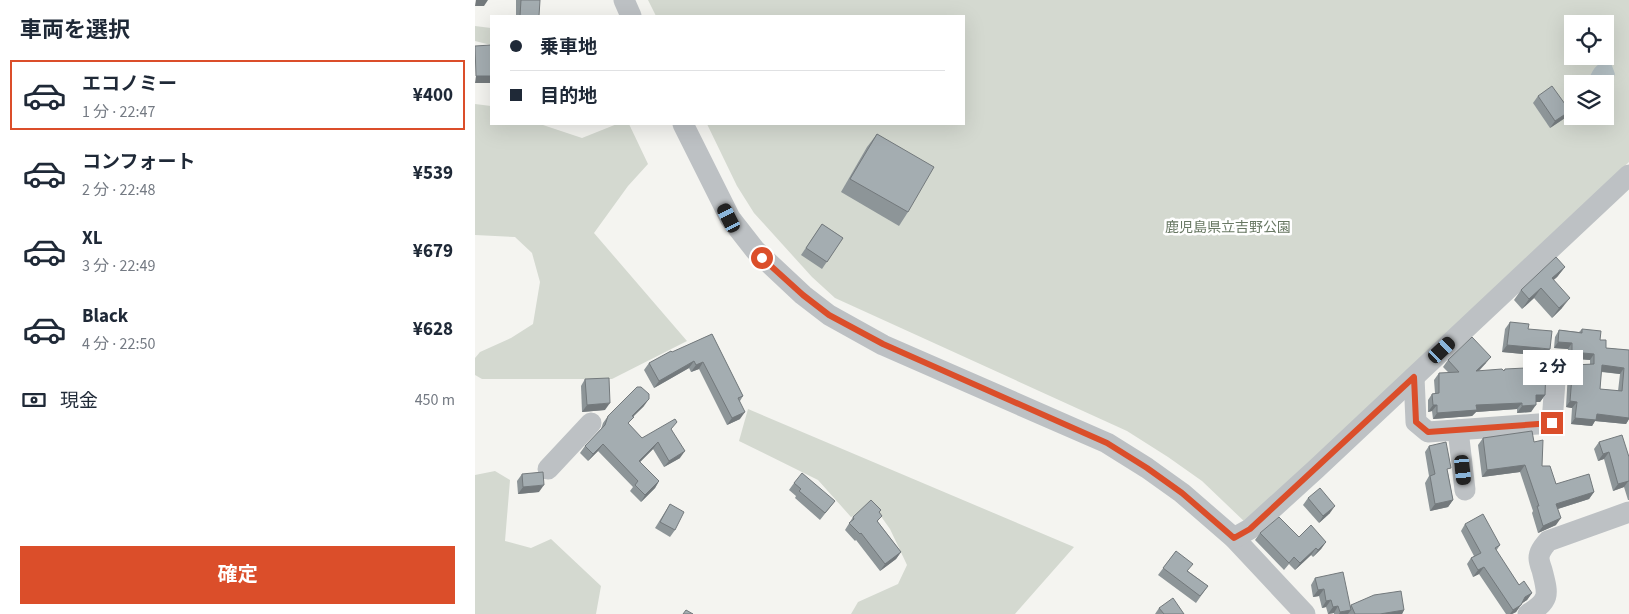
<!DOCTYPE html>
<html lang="ja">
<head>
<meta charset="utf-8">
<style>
	:root { --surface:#fff; --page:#f2f2f3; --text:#1f2937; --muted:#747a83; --line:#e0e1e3; --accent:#db4e2a }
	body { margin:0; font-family:"Source Sans 3","Noto Sans JP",sans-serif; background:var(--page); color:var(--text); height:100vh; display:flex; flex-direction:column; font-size:19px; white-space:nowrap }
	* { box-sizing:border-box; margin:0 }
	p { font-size:16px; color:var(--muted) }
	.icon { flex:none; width:28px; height:28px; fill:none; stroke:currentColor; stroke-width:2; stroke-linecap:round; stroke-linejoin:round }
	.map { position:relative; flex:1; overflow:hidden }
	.drawer { display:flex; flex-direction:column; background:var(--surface); width:475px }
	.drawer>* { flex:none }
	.guide { position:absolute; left:15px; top:15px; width:475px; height:110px; border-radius:0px; box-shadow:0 5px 20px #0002; display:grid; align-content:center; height:110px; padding:0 20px; background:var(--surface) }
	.buttons { position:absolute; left:1089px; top:15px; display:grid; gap:10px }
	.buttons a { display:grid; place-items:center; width:50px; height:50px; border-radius:0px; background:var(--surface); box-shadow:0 5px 20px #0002; font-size:25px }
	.end { position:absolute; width:22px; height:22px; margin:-11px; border:6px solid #db4e2a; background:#fff; box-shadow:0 0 0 2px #fff }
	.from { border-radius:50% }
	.bubble { position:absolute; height:35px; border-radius:0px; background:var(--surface); box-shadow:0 5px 20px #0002; font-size:16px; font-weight:700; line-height:35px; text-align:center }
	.car { position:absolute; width:15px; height:30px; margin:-15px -8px; border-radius:6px; box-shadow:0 0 4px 1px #0007; background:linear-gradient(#222 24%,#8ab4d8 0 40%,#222 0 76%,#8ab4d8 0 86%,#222 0) }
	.guide b { display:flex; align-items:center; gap:18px; height:48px; font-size:19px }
	.guide b+b { border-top:1px solid var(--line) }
	.guide i { width:12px; height:12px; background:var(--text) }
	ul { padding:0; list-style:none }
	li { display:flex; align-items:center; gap:15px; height:70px; margin:0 10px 8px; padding:0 10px; border:2px solid transparent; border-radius:0px }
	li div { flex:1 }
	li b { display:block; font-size:19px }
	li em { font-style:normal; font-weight:700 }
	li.active { border-color:var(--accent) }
	li>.icon { width:45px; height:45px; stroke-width:1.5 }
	h2 { padding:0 20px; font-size:22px; line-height:60px }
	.pay { display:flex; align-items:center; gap:12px; height:55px; padding:0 20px; font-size:19px }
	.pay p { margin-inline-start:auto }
	.button { display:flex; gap:10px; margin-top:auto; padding:10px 20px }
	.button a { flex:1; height:58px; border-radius:0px; background:var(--accent); color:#fff; font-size:20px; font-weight:700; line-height:58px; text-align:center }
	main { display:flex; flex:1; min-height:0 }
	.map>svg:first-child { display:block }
	.green { fill:#d4d9d0; fill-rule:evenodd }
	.water { fill:#b6c2c6 }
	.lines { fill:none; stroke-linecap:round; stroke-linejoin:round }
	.minor { stroke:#bdc1c4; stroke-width:21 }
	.wall { fill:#8d9598; fill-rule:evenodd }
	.shaded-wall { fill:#73797c }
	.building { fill:#a4adb1; stroke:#73797c; fill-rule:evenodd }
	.route { stroke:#db4e2a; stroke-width:6 }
	.labels { text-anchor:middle; stroke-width:5; stroke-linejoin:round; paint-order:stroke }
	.park-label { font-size:14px; fill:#687863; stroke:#fff }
</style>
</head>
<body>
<main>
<section class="drawer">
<h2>車両を選択</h2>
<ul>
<li class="active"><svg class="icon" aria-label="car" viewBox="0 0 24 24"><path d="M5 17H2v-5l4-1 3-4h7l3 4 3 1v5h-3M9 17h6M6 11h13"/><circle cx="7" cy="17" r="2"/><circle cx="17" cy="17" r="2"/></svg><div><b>エコノミー</b><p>1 分 · 22:47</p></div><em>¥400</em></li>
<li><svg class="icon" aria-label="car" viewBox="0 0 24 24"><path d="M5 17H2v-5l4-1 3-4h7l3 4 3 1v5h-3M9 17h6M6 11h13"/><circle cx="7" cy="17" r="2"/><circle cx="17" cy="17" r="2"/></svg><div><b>コンフォート</b><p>2 分 · 22:48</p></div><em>¥539</em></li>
<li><svg class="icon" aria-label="car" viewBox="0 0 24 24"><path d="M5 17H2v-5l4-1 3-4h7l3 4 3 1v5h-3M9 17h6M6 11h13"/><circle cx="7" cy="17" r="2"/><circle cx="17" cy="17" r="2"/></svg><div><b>XL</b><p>3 分 · 22:49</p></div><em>¥679</em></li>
<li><svg class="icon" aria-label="car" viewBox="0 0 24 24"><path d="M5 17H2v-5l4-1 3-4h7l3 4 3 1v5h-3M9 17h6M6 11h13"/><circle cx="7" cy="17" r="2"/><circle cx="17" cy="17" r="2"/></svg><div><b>Black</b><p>4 分 · 22:50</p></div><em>¥628</em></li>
</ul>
<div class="pay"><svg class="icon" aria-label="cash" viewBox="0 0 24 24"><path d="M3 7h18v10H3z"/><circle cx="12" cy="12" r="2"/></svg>現金<p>450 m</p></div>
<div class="button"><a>確定</a></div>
</section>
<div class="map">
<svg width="1154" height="614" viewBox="0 0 1154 614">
	<rect width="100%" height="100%" fill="#f4f4f0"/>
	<g class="green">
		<path d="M173,0H1154V162L772,524L727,481L693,457L652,431L360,298L337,277L279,213L262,186L232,124H489V16H181ZM1098,24H1130V56H1098ZM1098,84H1130V116H1098Z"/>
		<polygon points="0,26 16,28 16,45 0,41"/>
		<polygon points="0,104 16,106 16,124 65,124 107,138 142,124 154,124 173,164 153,186 119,233 212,341 137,379 7,379 0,375 0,358 5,352 36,338 58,324 65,282 57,253 40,237 0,235"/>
		<polygon points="273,409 599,547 540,614 376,614 383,602 423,584 432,565 415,529 400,508 376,517 343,480 264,441"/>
		<polygon points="20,471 35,480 30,541 56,548 76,539 126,586 121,614 0,614 0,475"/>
	</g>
	<g class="water">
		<path d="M1127,62L1136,63L1140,74L1137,81L1130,86V84H1109C1118,76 1115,69 1127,62Z"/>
		<polygon points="1130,100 1139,107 1138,119 1132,124 1119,124 1114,116 1130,116"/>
	</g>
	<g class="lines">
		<g class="minor">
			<polyline points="149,0 156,16"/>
			<polyline points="208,124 255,218 280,250 328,295 354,315 408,345 632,443 672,468 707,493 759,538 830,614"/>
			<polyline points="939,377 941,422 953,432 1077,423 1081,367"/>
			<polyline points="983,430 990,490"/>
			<polyline points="73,469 116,423"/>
			<polyline points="759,538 775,529 841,469 1154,175"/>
			<path d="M1053,614C1076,600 1073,594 1067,570C1066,567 1064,562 1064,558C1064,551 1069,546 1073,541L1154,512"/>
		</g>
	</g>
	<g class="wall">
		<polygon points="41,0 61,0 64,16 41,16"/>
		<polygon points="1063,96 1090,118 1075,128 1058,103"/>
		<polygon points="402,134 433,212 424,226 366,192 392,147"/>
		<polygon points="347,224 368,238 347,269 326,255"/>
		<polygon points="1090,267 1082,277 1078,280 1087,308 1077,318 1059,298 1047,309 1039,300 1046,290"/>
		<polygon points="1035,322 1053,329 1070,356 1027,352 1030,329"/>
		<path d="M1107,329L1125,340L1131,348L1154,350V419L1151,424L1120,421L1117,426L1096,424L1097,408L1091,407L1093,372L1098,365L1115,364V360L1092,358L1093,349L1079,348L1080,337L1084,330L1104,332ZM1126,372L1145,374L1143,391L1125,389Z"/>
		<polygon points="237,334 268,396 265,401 265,419 252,425 224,369 216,372 214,368 179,388 169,370 174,363"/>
		<polygon points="973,360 1011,363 1004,371 1029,371 1030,369 1070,395 1065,402 1061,402 1056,412 1042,413 1042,409 1001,412 997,416 958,419 957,411 953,412 953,400 957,394 960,393 959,380 964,373 974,373 968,367"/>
		<polygon points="110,379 130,410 107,412 106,386"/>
		<polygon points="169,406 158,417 153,424 167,438 197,430 205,458 189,467 178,449 165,462 184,481 180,488 166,502 155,491 158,487 123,451 113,461 105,453 110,446 126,429 128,423 133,416"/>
		<polygon points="1008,438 1059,442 1067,466 1081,484 1119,492 1114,499 1083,509 1081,525 1063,533 1057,513 1058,511 1045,472 1007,477 1003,445"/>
		<polygon points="1124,442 1154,457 1154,500 1153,500 1149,487 1138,491 1129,459 1123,461 1119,449"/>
		<polygon points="954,446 973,473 978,500 973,507 955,511 950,483 954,476 950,452"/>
		<polygon points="47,474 64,492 43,494 42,481"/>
		<polygon points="319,483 360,501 345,520 320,498 321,496 314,490"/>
		<polygon points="833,498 855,513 844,523 828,505"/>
		<polygon points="195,504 200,530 195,537 180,528"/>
		<polygon points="406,510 404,513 403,522 426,552 421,559 405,571 381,540 380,541 370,530 378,517"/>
		<polygon points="990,524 1025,545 1021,551 1044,585 1057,593 1052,600 1047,603 1041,612 1037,614 1031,614 1004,574 998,577 992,564 996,558 999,556 986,531"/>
		<polygon points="785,533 824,537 851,542 846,549 838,557 836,555 820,570 814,564 809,570 780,540"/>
		<polygon points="701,551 713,571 733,586 721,603 683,575"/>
		<polygon points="840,578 876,606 876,605 929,610 927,614 859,614 859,613 853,614 851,607 847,608 844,596 838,597 836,585"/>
		<polygon points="684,608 709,614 680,614"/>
	</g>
	<g class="shaded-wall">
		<polygon points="1,0 13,0 9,6 0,6"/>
		<polygon points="1,76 16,76 16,83 0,83"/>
		<polygon points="1095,111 1090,118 1075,128 1080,121"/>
		<polygon points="1090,267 1082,277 1069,289 1077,278"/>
		<polygon points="1066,288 1059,298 1047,309 1054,299"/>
		<polygon points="1095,298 1087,308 1077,318 1084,308"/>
		<polygon points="1083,342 1097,343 1093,349 1079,348"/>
		<polygon points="1032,345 1075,349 1070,356 1027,352"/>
		<polygon points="1097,352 1119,354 1115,360 1092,358"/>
		<polygon points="1016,357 1011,363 996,378 1001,371"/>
		<polygon points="219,361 214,368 179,388 184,381"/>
		<polygon points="228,362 224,369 216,372 221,365"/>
		<polygon points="1127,365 1149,368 1145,374 1122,371"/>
		<polygon points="1061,395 1070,395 1065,402 1057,402"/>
		<polygon points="174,399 169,406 152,422 157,416"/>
		<polygon points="1095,401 1102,402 1097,408 1091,407"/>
		<polygon points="135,403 130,410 107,412 112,405"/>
		<polygon points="1047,403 1042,409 1001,412 997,416 958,419 962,413 1001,405"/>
		<polygon points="958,405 962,405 957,411 953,412"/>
		<polygon points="1061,405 1056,412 1042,413 1047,406"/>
		<polygon points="270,412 265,419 252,425 257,418"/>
		<polygon points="1122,414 1154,418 1154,419 1151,424 1120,421 1117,426 1096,424 1100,418"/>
		<polygon points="183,442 178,449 159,468 164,461"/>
		<polygon points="128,444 123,451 113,461 118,454"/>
		<polygon points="210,451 205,458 189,467 194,461"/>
		<polygon points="1134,452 1129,459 1123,461 1128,454"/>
		<polygon points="1050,465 1045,472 1007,477 1012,470"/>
		<polygon points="1154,480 1149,487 1138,491 1143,484"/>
		<polygon points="184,481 180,488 166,502 170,495"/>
		<polygon points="69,485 64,492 43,494 48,487"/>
		<polygon points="1119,492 1114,499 1076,511 1081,504"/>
		<polygon points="978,500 973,507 955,511 960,504"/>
		<polygon points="860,506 855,513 844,523 848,516"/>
		<polygon points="1086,518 1081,525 1063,533 1068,526"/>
		<polygon points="851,542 846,549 838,557 843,550"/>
		<polygon points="841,548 836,555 820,570 825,563"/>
		<polygon points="426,552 421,559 405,571 410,564"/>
		<polygon points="1009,567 1004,574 998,577 1003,570"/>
		<polygon points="849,589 844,596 838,597 843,590"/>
		<polygon points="1057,593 1052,600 1046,604 1050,597"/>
		<polygon points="856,600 851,607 847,608 851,601"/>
		<polygon points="1046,605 1041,612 1037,614 1035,614 1038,610"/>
		<polygon points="863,606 859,613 853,614 858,607"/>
		<polygon points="876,610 873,614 864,614 865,612"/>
		<polygon points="929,610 927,614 905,614"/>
	</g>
	<g class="building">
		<polygon points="46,0 65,0 64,16 45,16"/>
		<polygon points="16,45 16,76 1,76 0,46"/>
		<polygon points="1077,86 1095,111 1080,121 1063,96"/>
		<polygon points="402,134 459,167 433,212 375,179"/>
		<polygon points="347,224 368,238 352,262 331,248"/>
		<polygon points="1081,257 1090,267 1077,278 1095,298 1084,308 1066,288 1054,299 1046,290"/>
		<polygon points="1035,322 1054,324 1053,329 1077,331 1075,349 1032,345"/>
		<path d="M1107,329L1126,331L1125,340H1131V348L1154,350V418L1122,414L1121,420L1100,418L1102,402L1095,401L1098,365L1119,364V354L1097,352V343L1083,342L1084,330L1107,333ZM1127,365L1149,368L1147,391L1125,389Z"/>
		<polygon points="237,334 268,396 263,398 270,412 257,418 228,362 221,365 219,361 184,381 174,363 196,351 197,352"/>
		<polygon points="997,337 1016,357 1001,371 1027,369 1029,371 1030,369 1071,367 1070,395 1061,395 1061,405 1047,406 1047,403 1001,405 1002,410 962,413 962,405 958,405 957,394 964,393 964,373 984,372 973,360"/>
		<polygon points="134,378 135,403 112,405 110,379"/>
		<polygon points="162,387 166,387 174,394 174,399 157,416 159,417 153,423 167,438 200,419 202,422 196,429 210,451 194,461 183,442 164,461 184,481 170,495 160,485 163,481 128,444 118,454 110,446 130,425 133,416"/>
		<polygon points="1057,431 1059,442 1068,440 1067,466 1075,466 1081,484 1114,474 1119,492 1081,504 1086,518 1068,526 1062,506 1064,506 1050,465 1012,470 1008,438"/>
		<polygon points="1147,435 1154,457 1154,481 1143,484 1134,452 1128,454 1124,442"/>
		<polygon points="971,442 976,468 972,469 978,500 960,504 955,476 960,474 954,446"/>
		<polygon points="68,472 69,485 48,487 47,474"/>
		<polygon points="327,473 360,501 350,513 324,491 326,489 319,483"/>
		<polygon points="845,488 860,506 848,516 833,498"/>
		<polygon points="396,500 406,510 404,512 407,516 402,521 426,552 410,564 386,533 385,534 374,523 379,519 378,517"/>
		<polygon points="195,504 209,512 200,530 185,522"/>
		<polygon points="1008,514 1025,545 1020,548 1044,585 1049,581 1057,593 1050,597 1046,605 1038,610 1009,567 1003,570 996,558 1006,553 990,524"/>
		<polygon points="804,517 824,537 836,525 851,542 843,550 841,548 825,563 819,557 814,563 785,533"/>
		<polygon points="701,551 718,564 712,571 733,586 725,596 688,568"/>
		<polygon points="868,572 876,610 865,612 863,606 858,607 856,600 851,601 849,589 843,590 840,578"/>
		<polygon points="926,591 929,610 905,614 880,614 876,605 899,595"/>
		<polygon points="698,598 709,614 689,614 684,608"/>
		<polygon points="211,610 218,614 208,614"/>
	</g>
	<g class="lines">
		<polyline class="route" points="287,258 328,295 354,315 408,344 632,443 672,468 707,493 759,538 775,529 939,377 941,422 953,432 1077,423"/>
	</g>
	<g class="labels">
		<g class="park-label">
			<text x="753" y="232">鹿児島県立吉野公園</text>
		</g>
	</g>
</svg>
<div class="buttons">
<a><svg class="icon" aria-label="locate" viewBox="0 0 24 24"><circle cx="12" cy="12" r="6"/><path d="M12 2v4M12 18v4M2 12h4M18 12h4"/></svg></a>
<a><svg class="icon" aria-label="layers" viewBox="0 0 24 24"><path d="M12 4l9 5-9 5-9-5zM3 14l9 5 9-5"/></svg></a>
</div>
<i class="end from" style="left:287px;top:258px"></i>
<i class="end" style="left:1077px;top:423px"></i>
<div class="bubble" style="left:1048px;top:350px;width:60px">2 分</div>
<i class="car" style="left:254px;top:218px;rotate:333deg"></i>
<i class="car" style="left:967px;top:350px;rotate:47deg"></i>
<i class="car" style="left:988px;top:470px;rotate:174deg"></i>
<div class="guide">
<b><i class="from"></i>乗車地</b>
<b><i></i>目的地</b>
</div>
</div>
</main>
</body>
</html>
